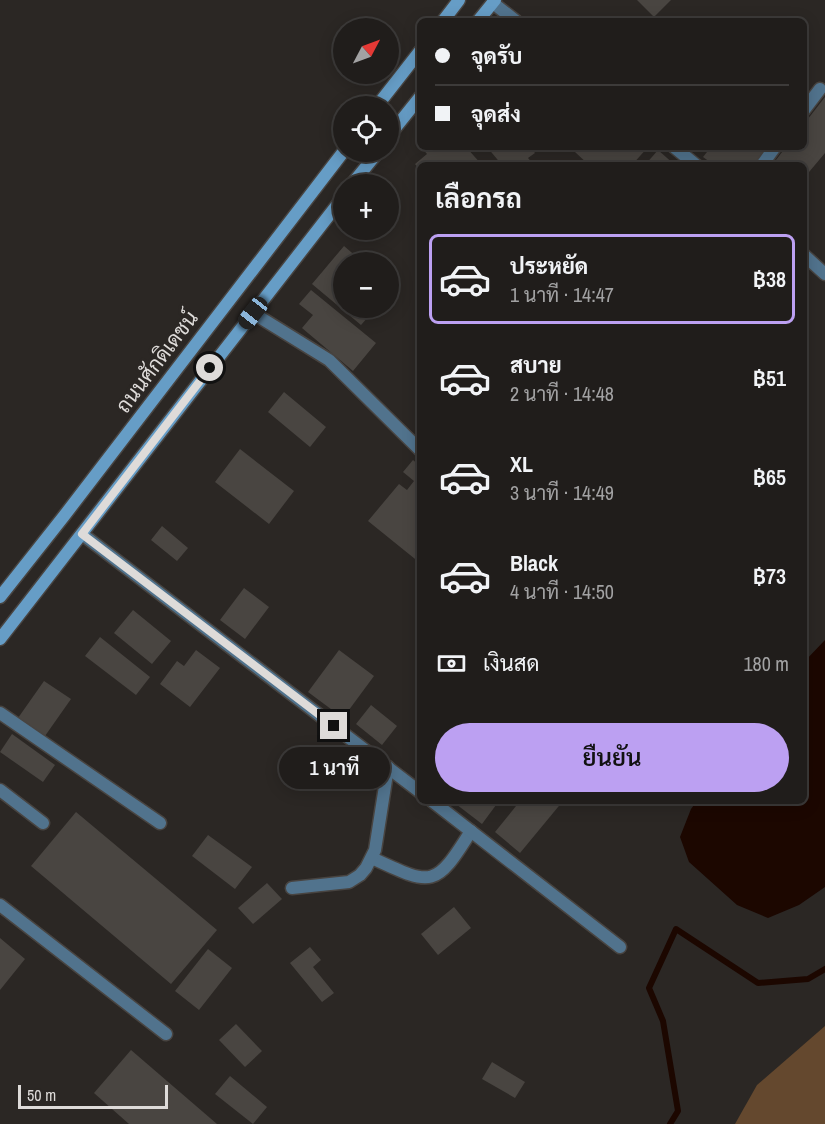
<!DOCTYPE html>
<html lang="th">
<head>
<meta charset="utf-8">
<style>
	:root { --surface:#201d1b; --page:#282624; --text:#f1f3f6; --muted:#a2a2a3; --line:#3d3b3a; --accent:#bca0f2 }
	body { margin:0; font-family:"Archivo Narrow",Sarabun,sans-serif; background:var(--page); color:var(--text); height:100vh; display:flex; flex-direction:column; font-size:22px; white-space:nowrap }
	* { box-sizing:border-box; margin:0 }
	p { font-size:20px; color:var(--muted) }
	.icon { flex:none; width:33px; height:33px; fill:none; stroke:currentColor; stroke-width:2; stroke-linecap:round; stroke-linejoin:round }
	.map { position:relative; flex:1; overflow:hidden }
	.panel { position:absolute; left:417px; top:162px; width:390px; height:642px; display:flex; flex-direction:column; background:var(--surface); border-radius:9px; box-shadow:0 3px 15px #0003,0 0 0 2px var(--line) }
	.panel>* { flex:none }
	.hud { position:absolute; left:417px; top:18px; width:390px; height:132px; border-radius:9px; box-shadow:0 3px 15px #0003,0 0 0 2px var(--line); display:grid; align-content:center; height:132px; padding:0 18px; background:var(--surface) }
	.needle { width:39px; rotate:49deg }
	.fabs { position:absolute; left:333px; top:18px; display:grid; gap:12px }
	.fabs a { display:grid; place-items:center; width:66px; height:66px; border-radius:50%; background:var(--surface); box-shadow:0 3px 15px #0003,0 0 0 2px var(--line); font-size:30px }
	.scale { position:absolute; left:18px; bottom:15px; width:150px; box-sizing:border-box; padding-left:6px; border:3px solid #dedbd9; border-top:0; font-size:16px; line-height:21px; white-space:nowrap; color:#dedbd9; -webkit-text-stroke:4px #2b2724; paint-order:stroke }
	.end { position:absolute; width:27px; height:27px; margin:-14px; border:8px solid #dedbd9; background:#111; box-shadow:0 0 0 3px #111 }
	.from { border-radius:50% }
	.bubble { position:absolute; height:42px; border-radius:21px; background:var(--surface); box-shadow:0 3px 15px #0003,0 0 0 2px var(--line); font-size:20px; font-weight:600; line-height:42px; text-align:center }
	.car { position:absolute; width:18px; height:36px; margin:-18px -9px; border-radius:8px; box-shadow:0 0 4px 2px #0007; background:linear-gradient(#222 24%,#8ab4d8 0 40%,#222 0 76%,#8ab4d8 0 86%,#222 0) }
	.hud b { display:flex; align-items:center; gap:21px; height:57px; font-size:22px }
	.hud b+b { border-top:2px solid var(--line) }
	.hud i { width:15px; height:15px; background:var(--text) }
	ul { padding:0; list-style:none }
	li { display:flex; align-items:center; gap:18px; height:90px; margin:0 12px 9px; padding:0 6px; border:3px solid transparent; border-radius:9px }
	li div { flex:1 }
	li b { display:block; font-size:22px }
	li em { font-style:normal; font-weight:600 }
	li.on { border-color:var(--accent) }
	li>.icon { width:54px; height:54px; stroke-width:1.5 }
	h2 { padding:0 18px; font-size:27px; line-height:72px }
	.pay { display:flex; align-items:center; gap:15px; height:66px; padding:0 18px; font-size:22px }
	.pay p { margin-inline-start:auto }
	.cta { display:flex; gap:12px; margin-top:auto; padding:12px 18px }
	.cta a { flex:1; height:69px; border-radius:36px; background:var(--accent); color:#111; font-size:24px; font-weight:600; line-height:69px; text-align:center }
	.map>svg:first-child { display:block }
	.green { fill:#64482e }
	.water { fill:#1c0700 }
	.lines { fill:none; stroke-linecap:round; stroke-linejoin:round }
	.stream { stroke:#1c0700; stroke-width:6 }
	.building { fill:#494541 }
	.lane-casing { stroke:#484441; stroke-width:15 }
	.street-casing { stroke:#484441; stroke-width:15 }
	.secondary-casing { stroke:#484441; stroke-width:15 }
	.lane { stroke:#51738d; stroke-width:12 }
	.street { stroke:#51738d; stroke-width:12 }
	.secondary { stroke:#669dc6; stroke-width:12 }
	.route { stroke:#dedbd9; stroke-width:8 }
	.labels { text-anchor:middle; stroke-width:6; stroke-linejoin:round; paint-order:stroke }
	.street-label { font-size:21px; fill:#dedbd9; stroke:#2b2724 }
</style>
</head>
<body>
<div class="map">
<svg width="825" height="1124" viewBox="0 0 825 1124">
	<rect width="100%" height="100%" fill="#2b2724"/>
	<polygon class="green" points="825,1026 825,1124 735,1124 757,1085"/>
	<polygon class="water" points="825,640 825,887 799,905 768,918 737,905 689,862 680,837 691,809 697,801 804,801 804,662"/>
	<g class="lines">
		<polyline class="stream" points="670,1124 678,1111 663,1021 649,988 676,929 758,983 808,979 825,969"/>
	</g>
	<g class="building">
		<polygon points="637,0 671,0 654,17"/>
		<polygon points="825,97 825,153 804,178 804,165 772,165 786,147 804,147 804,124"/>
		<polygon points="421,147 466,147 482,165 420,165 420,170 415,164 427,154"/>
		<polygon points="487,147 530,147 535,153 528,158 534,165 502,165"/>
		<polygon points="580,147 648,147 632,165 589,165 575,152"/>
		<polygon points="711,147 768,147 755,165 714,165 703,157"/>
		<polygon points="658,150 675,165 645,165"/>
		<polygon points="344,246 358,258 354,262 344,262 344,308 376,308 361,325 312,284"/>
		<polygon points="311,290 376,343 353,371 302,328 313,315 299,304"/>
		<polygon points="284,392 326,427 310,447 268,412"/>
		<polygon points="240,449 294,491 269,524 215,482"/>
		<polygon points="413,460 420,466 420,563 368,521 399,484 407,490 414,481 403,472"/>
		<polygon points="162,526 188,548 177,561 151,540"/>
		<polygon points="244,588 269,607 245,639 220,620"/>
		<polygon points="133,610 171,641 152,664 114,633"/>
		<polygon points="100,637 150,677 136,695 85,656"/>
		<polygon points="196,650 220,668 190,707 160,684 177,661 184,666"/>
		<polygon points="339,650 374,676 343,718 308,692"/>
		<polygon points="44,681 71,699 45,736 18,718"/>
		<polygon points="371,705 397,726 382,745 356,724"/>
		<polygon points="12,734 55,765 43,782 0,752"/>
		<polygon points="452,801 499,801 482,824"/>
		<polygon points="520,801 563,801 520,853 495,832"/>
		<polygon points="76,812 217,930 171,984 31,866"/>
		<polygon points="208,835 252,867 235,889 192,856"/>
		<polygon points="267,883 282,899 253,924 238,908"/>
		<polygon points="454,907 471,928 438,955 421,934"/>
		<polygon points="0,938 25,959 0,990"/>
		<polygon points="310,947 321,960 313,967 334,993 322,1002 290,963"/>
		<polygon points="208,949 232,968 199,1010 175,991"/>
		<polygon points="236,1024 262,1051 245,1067 219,1040"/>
		<polygon points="131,1050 217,1124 129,1124 94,1093"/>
		<polygon points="492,1062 525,1082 515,1098 482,1079"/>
		<polygon points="230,1076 267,1107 253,1124 215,1094"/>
	</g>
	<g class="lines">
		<defs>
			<g id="lane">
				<polyline points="493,3 516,21"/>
				<polyline points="804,110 820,89"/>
				<polyline points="674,147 696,165"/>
				<polyline points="762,165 775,147"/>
				<polyline points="804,255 825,274"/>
				<polyline points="0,790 43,823"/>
				<path d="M372,858C432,886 435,889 471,831"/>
				<polyline points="292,888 349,882 360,875 366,868 375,850 388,767"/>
			</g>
			<g id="street">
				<polyline points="253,313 329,360 420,450"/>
				<polyline points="82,534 420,792"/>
				<polyline points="0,713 160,823"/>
				<polyline points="432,801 620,947"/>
				<polyline points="0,905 166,1034"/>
			</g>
			<g id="secondary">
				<polyline points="443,21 459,0"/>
				<polyline points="478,21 495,0"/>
				<polyline points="377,106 420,51"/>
				<polyline points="388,137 420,97"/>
				<polyline points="352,184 378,152"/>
				<polyline points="0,597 64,516 344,151"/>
				<polyline points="0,639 344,196"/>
			</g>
		</defs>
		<use href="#lane" class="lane-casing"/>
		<use href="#street" class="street-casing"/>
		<use href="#secondary" class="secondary-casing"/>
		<use href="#lane" class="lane"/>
		<use href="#street" class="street"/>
		<use href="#secondary" class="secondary"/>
	</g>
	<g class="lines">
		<polyline class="route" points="210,368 82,534 334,726"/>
	</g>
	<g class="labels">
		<g class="street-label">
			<text transform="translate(157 362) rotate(-53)" y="7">ถนนศักดิเดชน์</text>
		</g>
	</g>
</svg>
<div class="fabs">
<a><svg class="needle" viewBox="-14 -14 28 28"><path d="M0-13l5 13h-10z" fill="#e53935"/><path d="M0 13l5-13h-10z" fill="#a2a2a3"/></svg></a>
<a><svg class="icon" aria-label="locate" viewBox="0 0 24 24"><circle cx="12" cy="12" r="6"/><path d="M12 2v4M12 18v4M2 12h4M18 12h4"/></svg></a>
<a>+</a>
<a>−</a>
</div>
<div class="scale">50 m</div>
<i class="end from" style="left:210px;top:368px"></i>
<i class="end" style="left:334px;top:726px"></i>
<div class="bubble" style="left:279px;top:747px;width:111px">1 นาที</div>
<i class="car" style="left:253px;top:313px;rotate:218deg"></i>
<div class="hud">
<b><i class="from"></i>จุดรับ</b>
<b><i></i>จุดส่ง</b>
</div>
<section class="panel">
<h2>เลือกรถ</h2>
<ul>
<li class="on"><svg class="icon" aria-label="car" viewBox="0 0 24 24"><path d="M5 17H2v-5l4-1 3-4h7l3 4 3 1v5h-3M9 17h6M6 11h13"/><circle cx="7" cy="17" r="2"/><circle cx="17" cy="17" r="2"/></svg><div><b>ประหยัด</b><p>1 นาที · 14:47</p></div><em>฿38</em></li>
<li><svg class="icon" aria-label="car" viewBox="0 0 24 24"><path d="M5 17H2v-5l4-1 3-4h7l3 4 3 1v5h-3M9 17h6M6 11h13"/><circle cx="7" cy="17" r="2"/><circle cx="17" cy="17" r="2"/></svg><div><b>สบาย</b><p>2 นาที · 14:48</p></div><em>฿51</em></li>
<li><svg class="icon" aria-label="car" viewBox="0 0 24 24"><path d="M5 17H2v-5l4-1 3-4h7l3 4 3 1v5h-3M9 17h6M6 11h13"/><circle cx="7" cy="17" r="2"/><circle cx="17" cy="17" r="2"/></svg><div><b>XL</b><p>3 นาที · 14:49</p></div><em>฿65</em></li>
<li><svg class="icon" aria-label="car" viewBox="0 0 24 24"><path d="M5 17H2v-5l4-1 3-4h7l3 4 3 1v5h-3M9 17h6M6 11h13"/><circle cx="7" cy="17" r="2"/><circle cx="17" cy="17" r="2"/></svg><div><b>Black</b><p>4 นาที · 14:50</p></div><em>฿73</em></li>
</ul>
<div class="pay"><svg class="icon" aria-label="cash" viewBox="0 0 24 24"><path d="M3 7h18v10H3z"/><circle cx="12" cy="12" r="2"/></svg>เงินสด<p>180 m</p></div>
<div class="cta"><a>ยืนยัน</a></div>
</section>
</div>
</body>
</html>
